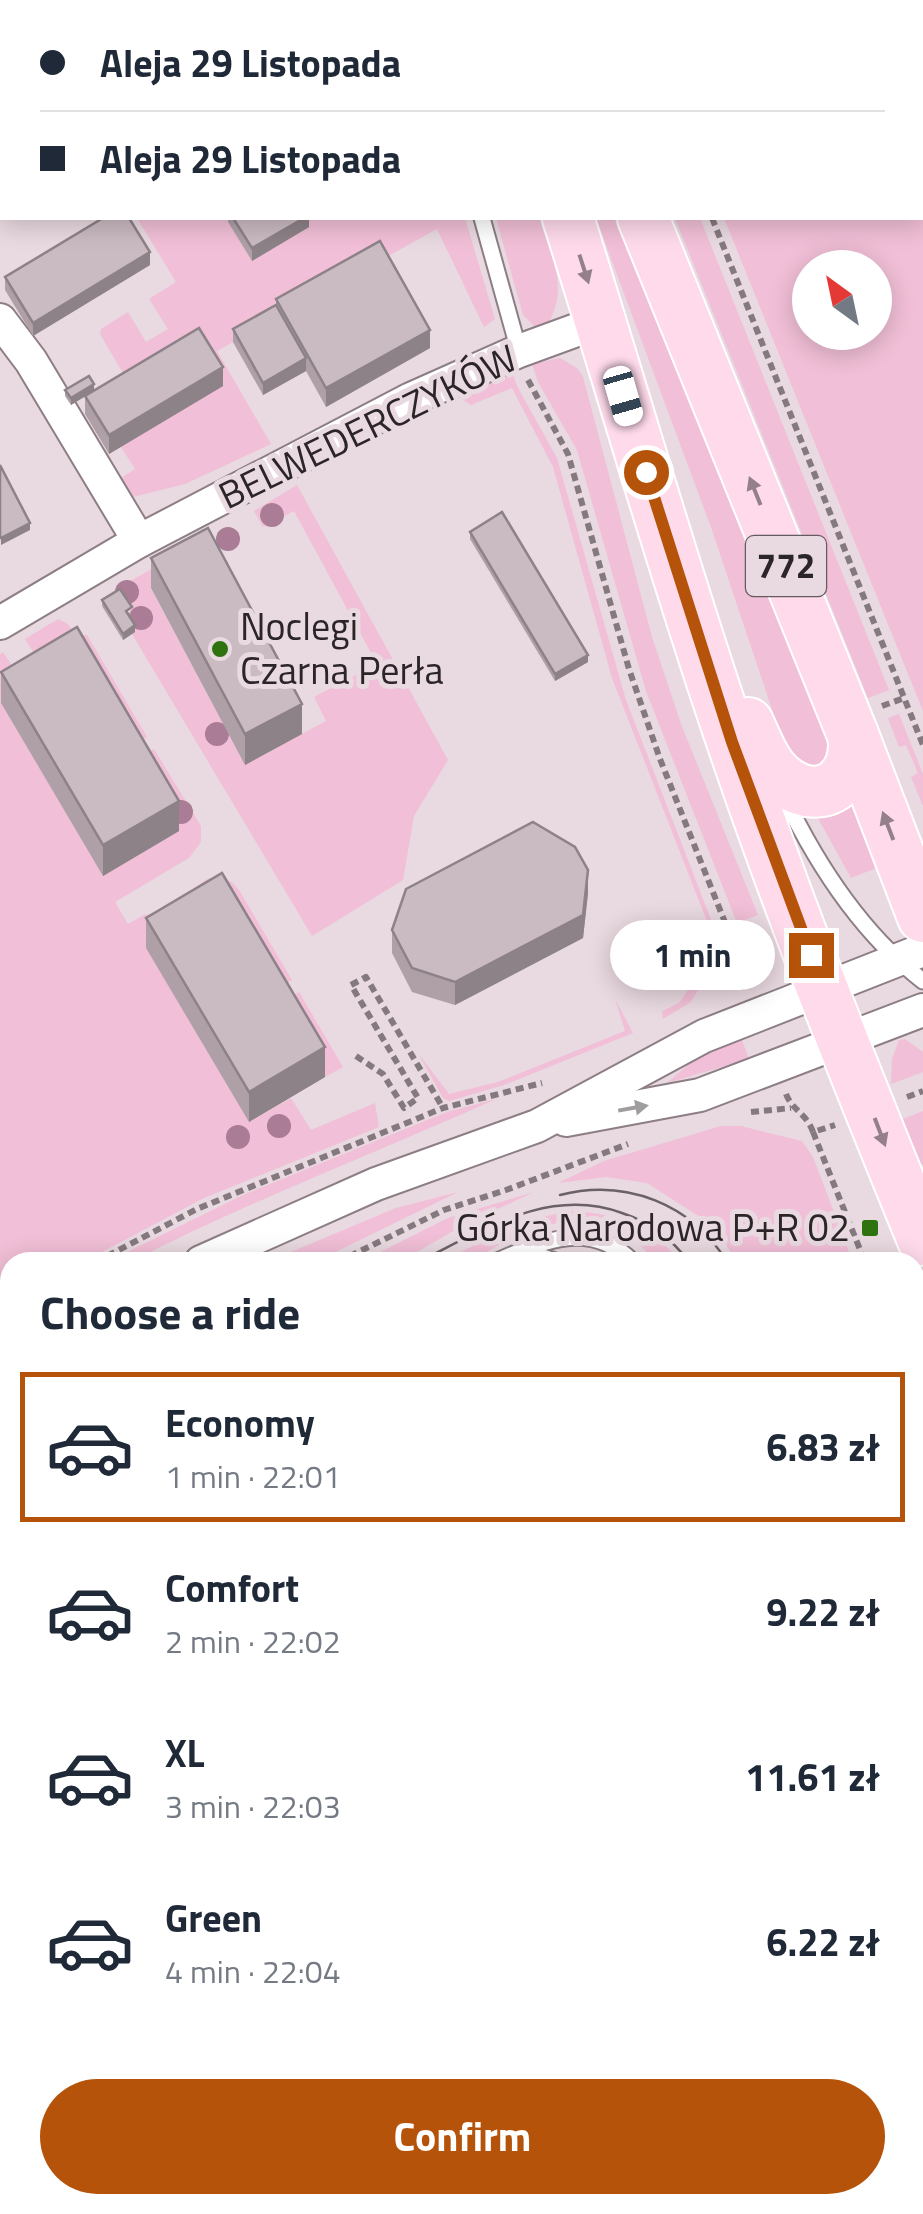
<!DOCTYPE html>
<html lang="en">
<head>
<meta charset="utf-8">
<style>
	:root { --surface:#fff; --page:#f2f2f3; --text:#1f2937; --muted:#747a83; --line:#e0e1e3; --accent:#b45309 }
	body { margin:0; font-family:"Titillium Web",sans-serif; background:var(--page); color:var(--text); height:100vh; display:flex; flex-direction:column; font-size:38px; white-space:nowrap }
	* { box-sizing:border-box; margin:0 }
	p { font-size:32px; color:var(--muted) }
	.icon { flex:none; width:55px; height:55px; fill:none; stroke:currentColor; stroke-width:2; stroke-linecap:round; stroke-linejoin:round }
	.map { position:relative; flex:1; overflow:hidden }
	.sheet { position:absolute; left:0px; top:1252px; width:925px; height:962px; display:flex; flex-direction:column; background:var(--surface); border-radius:30px 30px 0 0; box-shadow:0 5px 25px #0003 }
	.sheet>* { flex:none }
	.guide { position:absolute; left:0px; top:0px; width:925px; height:220px; box-shadow:0 5px 25px #0003; display:grid; align-content:center; height:220px; padding:0 40px; background:var(--surface) }
	.needle { width:65px; rotate:327deg }
	.controls { position:absolute; left:792px; top:250px; display:grid; gap:20px }
	.controls a { display:grid; place-items:center; width:100px; height:100px; border-radius:50%; background:var(--surface); box-shadow:0 5px 25px #0003; font-size:50px }
	.end { position:absolute; width:45px; height:45px; margin:-22px; border:12px solid #b45309; background:#fff; box-shadow:0 0 0 5px #fff }
	.from { border-radius:50% }
	.bubble { position:absolute; height:70px; border-radius:35px; background:var(--surface); box-shadow:0 5px 25px #0003; font-size:32px; font-weight:700; line-height:70px; text-align:center }
	.car { position:absolute; width:30px; height:60px; margin:-30px -15px; border-radius:12px; box-shadow:0 0 8px 2px #0007; background:linear-gradient(#fff 24%,#345 0 40%,#fff 0 76%,#345 0 86%,#fff 0) }
	.guide b { display:flex; align-items:center; gap:35px; height:95px; font-size:38px }
	.guide b+b { border-top:2px solid var(--line) }
	.guide i { width:25px; height:25px; background:var(--text) }
	ul { padding:0; list-style:none }
	li { display:flex; align-items:center; gap:30px; height:150px; margin:0 20px 15px; padding:0 20px; border:5px solid transparent; border-radius:0px }
	li div { flex:1 }
	li b { display:block; font-size:38px }
	li em { font-style:normal; font-weight:700 }
	li.selected { border-color:var(--accent) }
	li>.icon { width:90px; height:90px; stroke-width:1.5 }
	h2 { padding:0 40px; font-size:45px; line-height:120px }
	.cta { display:flex; gap:20px; margin-top:auto; padding:20px 40px }
	.cta a { flex:1; height:115px; border-radius:60px; background:var(--accent); color:#fff; font-size:40px; font-weight:700; line-height:115px; text-align:center }
	.map>svg:first-child { display:block }
	.green { fill:#f1bfd7; fill-rule:evenodd }
	.lines { fill:none; stroke-linecap:round; stroke-linejoin:round }
	.lane-casing { stroke:#8c7e84; stroke-width:19 }
	.street-casing { stroke:#8c7e84; stroke-width:36 }
	.primary-casing { stroke:#fff; stroke-width:54 }
	.path { stroke:#84797e; stroke-width:6; stroke-dasharray:8 5; stroke-linecap:butt }
	.lane { stroke:#fff; stroke-width:15 }
	.street { stroke:#fff; stroke-width:32 }
	.primary { stroke:#fedaeb; stroke-width:50 }
	.tram { stroke:#6b6266; stroke-width:2.5 }
	.tree { fill:#aa7c95 }
	.wall { fill:#aea0a6 }
	.shaded-wall { fill:#8d8287 }
	.building { fill:#cabac1; stroke:#8d8287; stroke-width:2.5 }
	.oneway { fill:#94808a }
	.oneway2 { fill:#a09d9e }
	.route { stroke:#b45309; stroke-width:12 }
	.poi-dot { fill:#2f7210; stroke:#e9d9e0; stroke-width:4 }
	.labels { text-anchor:middle; stroke-width:10; stroke-linejoin:round; paint-order:stroke }
	.shield { fill:#e9d9e0; stroke:#645b5f; stroke-width:2.5 }
	.shield-label { font-size:35px; font-weight:bold; fill:#2b2528 }
	.street-label { font-size:38px; fill:#2b2528; stroke:#e9d9e0 }
	.poi-label { font-size:38px; fill:#2b2528; stroke:#e9d9e0; text-anchor:start }
</style>
</head>
<body>
<div class="map">
<svg width="923" height="2214" viewBox="0 0 923 2214">
	<rect width="100%" height="100%" fill="#e9d9e0"/>
	<g class="green">
		<polygon points="0,0 249,0 2,2 2,50"/>
		<path d="M632,0H923V711L724,218H922V2ZM810,268H875V332H810Z"/>
		<polygon points="137,218 226,218 252,261 303,218 465,218 495,319 484,327 437,229 217,351 271,444 185,484 129,498 118,480 135,469 88,395 123,373 100,334 101,329 128,312 146,342 168,329 149,299 176,282"/>
		<path d="M496,218H539C552,256 570,290 546,327L536,328L523,315Z"/>
		<path d="M596,218H614L828,742C831,756 824,763 814,770L787,754L712,530Z"/>
		<polygon points="675,218 700,218 889,690 868,698"/>
		<polygon points="560,358 577,368 583,377 652,637 681,724 758,915 737,923 646,691 577,450 538,382 532,364"/>
		<polygon points="511,369 517,386 557,458 626,700 722,948 691,1002 663,1019 662,1011 679,1003 717,947 612,678 553,467 512,388 471,405 457,396 412,421 405,410"/>
		<polygon points="297,485 448,760 414,816 403,880 312,936 132,634 135,632 126,617 131,613 116,589 200,542 151,589 245,764 326,721 314,697 377,664 294,511 263,527 254,511"/>
		<polygon points="58,619 68,624 75,635 87,635 147,737 130,748 48,675 25,639"/>
		<polygon points="3,652 26,687 1,703 103,875 179,831 137,759 154,749 201,826 201,842 189,858 115,902 128,924 144,915 156,914 249,1122 291,1098 311,1130 375,1103 379,1127 204,1198 83,1262 10,1262 10,1307 0,1313 0,654"/>
		<polygon points="899,714 923,774 923,806 911,777 918,773 906,745 899,747 888,718"/>
		<polygon points="851,802 879,867 851,878 815,813"/>
		<polygon points="218,877 232,882 239,890 292,980 274,991 185,895 207,879"/>
		<polygon points="299,992 343,1067 325,1077 281,1003"/>
		<polygon points="615,999 633,1033 504,1085 449,1101 443,1098 418,1053 449,1094 498,1082 625,1031"/>
		<polygon points="740,1035 749,1059 667,1083 695,1059"/>
		<polygon points="905,1039 923,1052 923,1072 891,1084 892,1059 899,1040"/>
		<path d="M496,1099C374,1154 249,1201 130,1262H107L243,1195L447,1112Z"/>
		<polygon points="923,1111 923,1164 917,1166 898,1121"/>
		<polygon points="721,1126 741,1126 802,1141 813,1157 853,1262 737,1262 723,1240 700,1217 647,1183 606,1177 558,1183 604,1161"/>
		<polygon points="458,1192 315,1262 267,1262 396,1208"/>
		<polygon points="534,1192 460,1227 400,1262 360,1262 448,1218"/>
		<path d="M570,1211C613,1212 653,1228 681,1262H655C613,1205 560,1215 504,1242C491,1249 476,1260 462,1262C455,1264 446,1262 439,1262L528,1220Z"/>
		<polygon points="915,1386 923,1406 923,1587 915,1573"/>
		<polygon points="10,1482 10,1526 0,1533 0,1488"/>
		<polygon points="8,1564 10,2205 435,2205 418,2214 372,2211 367,2214 0,2214 0,1566"/>
		<polygon points="923,1769 923,2214 787,2214 781,2205 915,2205 915,1777"/>
		<polygon points="611,2205 757,2205 762,2214 616,2214"/>
	</g>
	<g class="lines">
		<defs>
			<g id="lane">
				<polyline points="422,0 423,2"/>
				<polyline points="482,218 519,351"/>
				<path d="M784,796C817,865 861,933 923,981"/>
				<polyline points="519,1256 543,1257 558,1262"/>
				<path d="M495,1262C543,1241 590,1219 633,1262"/>
				<polyline points="0,1549 10,1544"/>
				<polyline points="770,2205 775,2214"/>
			</g>
			<g id="street">
				<polyline points="0,320 31,361 139,541"/>
				<polyline points="0,623 139,541 411,399 519,351 601,321"/>
				<polyline points="566,1120 700,1095 923,1010"/>
				<polyline points="201,1262 376,1184 537,1126 704,1036 923,950"/>
				<polyline points="0,1364 10,1356"/>
			</g>
			<g id="primary">
				<polyline points="485,0 486,2"/>
				<polyline points="549,0 550,2"/>
				<path d="M568,218C623,391 672,566 731,738C788,907 855,1074 923,1240"/>
				<polyline points="643,218 853,735 923,917"/>
				<path d="M748,723C758,744 766,769 786,782C825,809 860,776 853,735"/>
			</g>
		</defs>
		<use href="#lane" class="lane-casing"/>
		<use href="#street" class="street-casing"/>
		<use href="#primary" class="primary-casing"/>
		<g class="path">
			<polyline points="619,0 620,2"/>
			<polyline points="712,218 923,745"/>
			<polyline points="528,380 568,454 629,669 660,759 734,945"/>
			<polyline points="882,706 904,698"/>
			<polyline points="744,989 734,945 759,936"/>
			<polyline points="356,1056 383,1074 404,1108 418,1098 351,985 366,977 443,1108"/>
			<path d="M786,1094C792,1110 807,1114 813,1132L835,1125"/>
			<polyline points="907,1097 923,1091"/>
			<polyline points="751,1112 791,1108"/>
			<polyline points="813,1132 865,1262"/>
			<polyline points="96,1262 197,1209 443,1108 542,1083"/>
			<polyline points="338,1262 444,1210 506,1190 628,1144"/>
			<polyline points="700,1262 706,1259 708,1262"/>
			<polyline points="0,1322 10,1316"/>
			<polyline points="915,1359 923,1373"/>
		</g>
		<use href="#lane" class="lane"/>
		<use href="#street" class="street"/>
		<use href="#primary" class="primary"/>
		<g class="tram">
			<path d="M560,1195C626,1178 692,1204 727,1262"/>
			<path d="M418,1262C482,1231 548,1186 622,1213C649,1222 672,1239 689,1262"/>
			<polyline points="0,1450 10,1444"/>
			<polyline points="0,1475 10,1469"/>
			<polyline points="915,1594 923,1616"/>
			<polyline points="915,1715 923,1692"/>
			<polyline points="915,1764 923,1755"/>
		</g>
	</g>
	<g class="tree">
		<circle cx="272" cy="515" r="12"/>
		<circle cx="228" cy="539" r="12"/>
		<circle cx="127" cy="592" r="12"/>
		<circle cx="141" cy="618" r="12"/>
		<circle cx="217" cy="734" r="12"/>
		<circle cx="181" cy="812" r="12"/>
		<circle cx="279" cy="1126" r="12"/>
		<circle cx="238" cy="1137" r="12"/>
	</g>
	<g class="wall">
		<polygon points="228,218 309,218 309,227 252,261 228,222"/>
		<polygon points="150,265 33,336 5,290 5,277"/>
		<polygon points="276,299 430,348 326,407 306,371 263,395 233,342 233,329 276,305"/>
		<polygon points="223,386 109,454 85,414 85,396 71,405 65,396 65,390 94,390"/>
		<polygon points="470,532 588,662 555,681 470,539"/>
		<polygon points="151,558 302,734 245,765 151,588"/>
		<polygon points="102,600 132,614 129,615 135,632 123,640 102,606"/>
		<polygon points="1,672 179,831 103,876 1,703"/>
		<polygon points="588,893 583,938 455,1005 412,992 392,953 392,930"/>
		<polygon points="146,918 325,1077 249,1122 146,948"/>
		<polygon points="533,2205 628,2205 633,2214 533,2214"/>
	</g>
	<g class="shaded-wall">
		<polygon points="2,177 2,195 0,197 0,179"/>
		<polygon points="304,218 309,218 309,227 252,261 252,248"/>
		<polygon points="150,252 150,265 33,336 33,323"/>
		<polygon points="430,330 430,348 326,407 326,388"/>
		<polygon points="306,358 306,371 263,395 263,383"/>
		<polygon points="223,367 223,386 109,454 109,435"/>
		<polygon points="94,384 94,391 71,405 71,398"/>
		<polygon points="30,523 30,530 1,545 1,538"/>
		<polygon points="135,625 135,632 123,640 123,634"/>
		<polygon points="588,655 588,662 555,681 555,674"/>
		<polygon points="302,704 302,734 245,765 245,734"/>
		<polygon points="179,801 179,831 103,876 103,845"/>
		<polygon points="588,870 588,893 583,938 455,1005 455,982"/>
		<polygon points="325,1047 325,1077 249,1122 249,1092"/>
	</g>
	<g class="building">
		<polygon points="113,0 133,0 134,2 109,2"/>
		<polygon points="2,119 2,177 0,179 0,120"/>
		<polygon points="103,218 129,218 150,252 33,323 5,277"/>
		<polygon points="233,218 304,218 252,248"/>
		<polygon points="380,241 430,330 326,388 276,299"/>
		<polygon points="276,305 306,358 263,383 233,329"/>
		<polygon points="199,328 223,367 109,435 85,396"/>
		<polygon points="89,376 94,384 71,398 65,390"/>
		<polygon points="0,465 30,523 1,538 0,537"/>
		<polygon points="502,512 588,655 555,674 470,532"/>
		<polygon points="208,528 302,704 245,734 151,558"/>
		<polygon points="120,589 132,607 126,611 135,625 123,634 102,600"/>
		<polygon points="77,627 179,801 103,845 1,672"/>
		<polygon points="533,822 575,847 588,870 583,915 455,982 412,968 392,930 406,889"/>
		<polygon points="222,873 325,1047 249,1092 146,918"/>
		<polygon points="535,2205 628,2205 633,2214 540,2214"/>
	</g>
	<defs><path id="oneway-solid" d="M-6-.8H1V-3.2L6.5 0L1 3.2V.8H-6Z" transform="scale(2.5)"/></defs>
	<g class="oneway">
		<use href="#oneway-solid" transform="translate(584 269) rotate(72)"/>
		<use href="#oneway-solid" transform="translate(755 491) rotate(-112)"/>
		<use href="#oneway-solid" transform="translate(888 826) rotate(-111)"/>
		<use href="#oneway-solid" transform="translate(880 1132) rotate(69)"/>
	</g>
	<use class="oneway2" href="#oneway-solid" transform="translate(633 1108) rotate(-10)"/>
	<g class="lines">
		<polyline class="route" points="646,472 732,742 811,955"/>
	</g>
	<g class="poi-dot">
		<circle cx="220" cy="649" r="10"/>
		<rect x="860" y="1218" width="20" height="20" rx="5"/>
	</g>
	<g class="labels">
		<rect class="shield" x="746" y="536" width="80" height="60" rx="8"/>
		<g class="shield-label">
			<text x="786" y="578">772</text>
		</g>
		<g class="street-label">
			<text transform="translate(368 427) rotate(-26)" y="13">BELWEDERCZYKÓW</text>
		</g>
		<g class="poi-label">
			<text x="240" y="640">Noclegi<tspan x="240" dy="44">Czarna Perła</tspan></text>
			<text x="850" y="1241" text-anchor="end">Górka Narodowa P+R 02</text>
		</g>
	</g>
</svg>
<div class="controls">
<a><svg class="needle" viewBox="-14 -14 28 28"><path d="M0-13l5 13h-10z" fill="#e53935"/><path d="M0 13l5-13h-10z" fill="#747a83"/></svg></a>
</div>
<i class="end from" style="left:646px;top:472px"></i>
<i class="end" style="left:811px;top:955px"></i>
<div class="bubble" style="left:610px;top:920px;width:165px">1 min</div>
<i class="car" style="left:623px;top:396px;rotate:164deg"></i>
<div class="guide">
<b><i class="from"></i>Aleja 29 Listopada</b>
<b><i></i>Aleja 29 Listopada</b>
</div>
<section class="sheet">
<h2>Choose a ride</h2>
<ul>
<li class="selected"><svg class="icon" aria-label="car" viewBox="0 0 24 24"><path d="M5 17H2v-5l4-1 3-4h7l3 4 3 1v5h-3M9 17h6M6 11h13"/><circle cx="7" cy="17" r="2"/><circle cx="17" cy="17" r="2"/></svg><div><b>Economy</b><p>1 min · 22:01</p></div><em>6.83 zł</em></li>
<li><svg class="icon" aria-label="car" viewBox="0 0 24 24"><path d="M5 17H2v-5l4-1 3-4h7l3 4 3 1v5h-3M9 17h6M6 11h13"/><circle cx="7" cy="17" r="2"/><circle cx="17" cy="17" r="2"/></svg><div><b>Comfort</b><p>2 min · 22:02</p></div><em>9.22 zł</em></li>
<li><svg class="icon" aria-label="car" viewBox="0 0 24 24"><path d="M5 17H2v-5l4-1 3-4h7l3 4 3 1v5h-3M9 17h6M6 11h13"/><circle cx="7" cy="17" r="2"/><circle cx="17" cy="17" r="2"/></svg><div><b>XL</b><p>3 min · 22:03</p></div><em>11.61 zł</em></li>
<li><svg class="icon" aria-label="car" viewBox="0 0 24 24"><path d="M5 17H2v-5l4-1 3-4h7l3 4 3 1v5h-3M9 17h6M6 11h13"/><circle cx="7" cy="17" r="2"/><circle cx="17" cy="17" r="2"/></svg><div><b>Green</b><p>4 min · 22:04</p></div><em>6.22 zł</em></li>
</ul>
<div class="cta"><a>Confirm</a></div>
</section>
</div>
</body>
</html>
